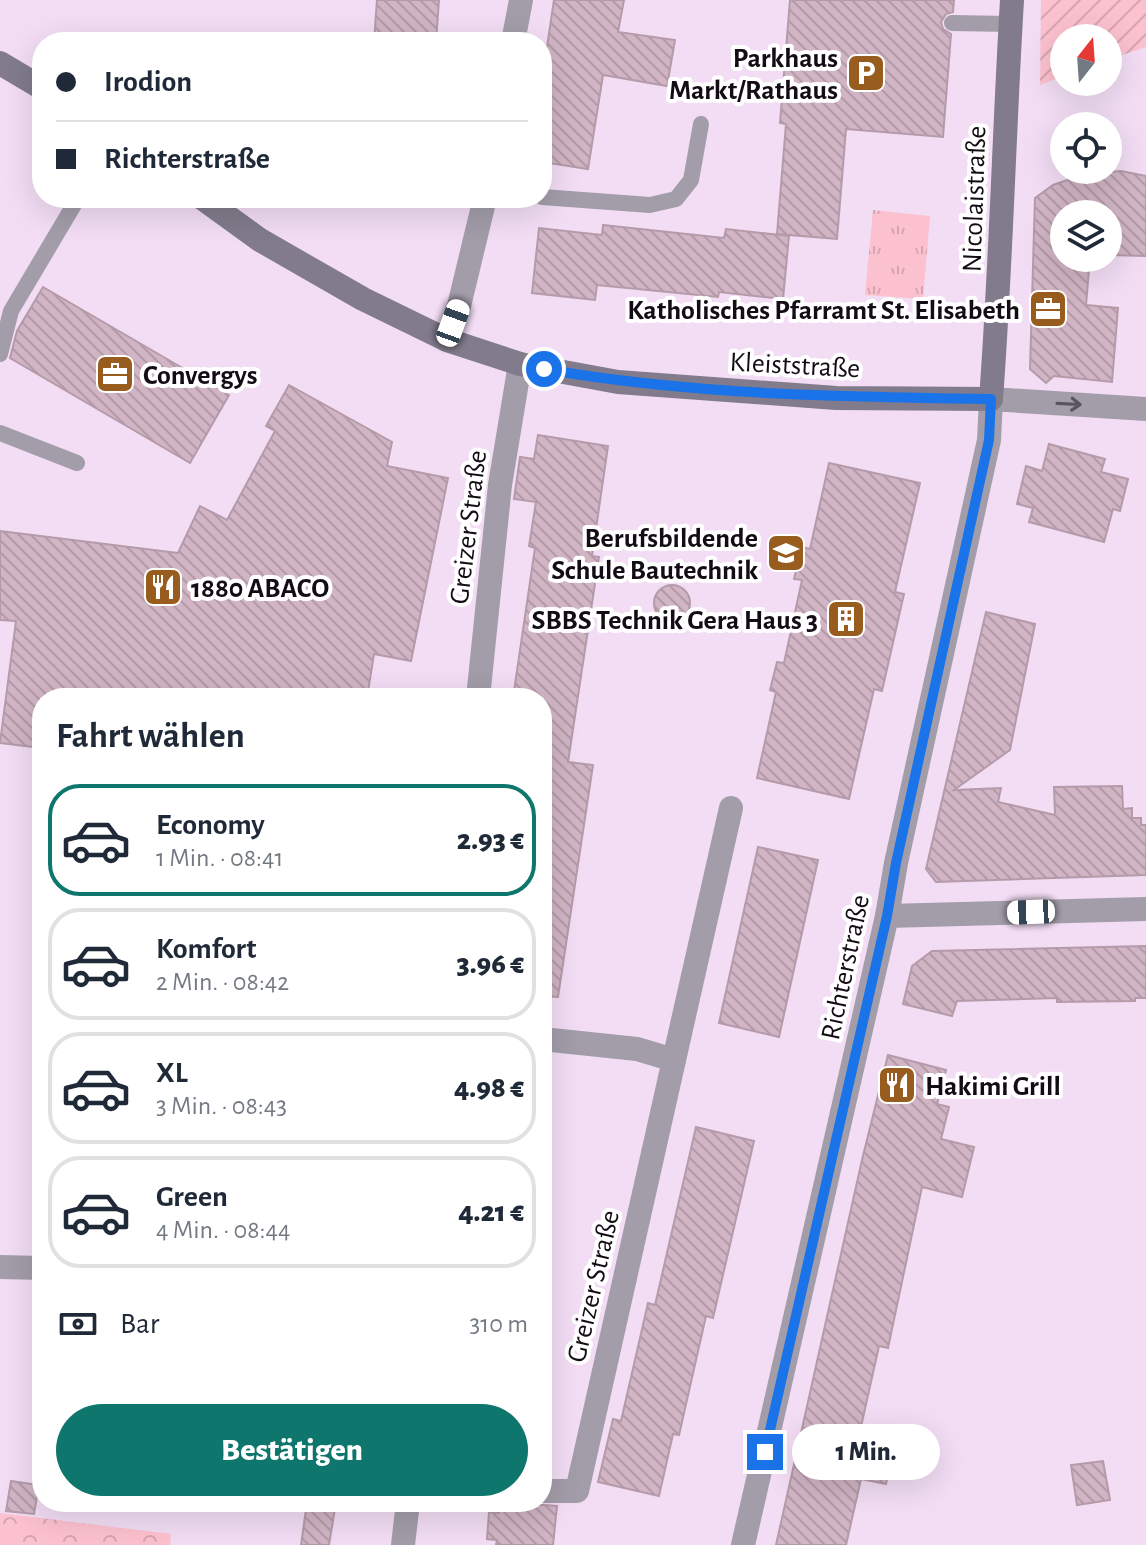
<!DOCTYPE html>
<html lang="de">
<head>
<meta charset="utf-8">
<style>
	:root { --surface:#fff; --page:#f6f6f7; --text:#1f2937; --muted:#747a83; --line:#e0e1e3; --accent:#0f766e }
	body { margin:0; font-family:"Alegreya Sans",sans-serif; background:var(--page); color:var(--text); height:100vh; display:flex; flex-direction:column; font-size:30px; white-space:nowrap }
	* { box-sizing:border-box; margin:0 }
	p { font-size:26px; color:var(--muted) }
	.icon { flex:none; width:44px; height:44px; fill:none; stroke:currentColor; stroke-width:2; stroke-linecap:round; stroke-linejoin:round }
	.map { position:relative; flex:1; overflow:hidden }
	.drawer { position:absolute; left:32px; top:688px; width:520px; height:824px; display:flex; flex-direction:column; background:var(--surface); border-radius:32px; box-shadow:0 8px 32px #0002 }
	.drawer>* { flex:none }
	.banner { position:absolute; left:32px; top:32px; width:520px; height:176px; border-radius:32px; box-shadow:0 8px 32px #0002; display:grid; align-content:center; height:176px; padding:0 24px; background:var(--surface) }
	.needle { width:52px; rotate:17deg }
	.fabs { position:absolute; left:1050px; top:24px; display:grid; gap:16px }
	.fabs a { display:grid; place-items:center; width:72px; height:72px; border-radius:50%; background:var(--surface); box-shadow:0 8px 32px #0002; font-size:40px }
	.end { position:absolute; width:36px; height:36px; margin:-18px; border:10px solid #1a73e8; background:#fff; box-shadow:0 0 0 4px #fff }
	.from { border-radius:50% }
	.bubble { position:absolute; height:56px; border-radius:28px; background:var(--surface); box-shadow:0 8px 32px #0002; font-size:26px; font-weight:800; line-height:56px; text-align:center }
	.car { position:absolute; width:24px; height:48px; margin:-24px -12px; border-radius:10px; box-shadow:0 0 6px 2px #0007; background:linear-gradient(#fff 24%,#345 0 40%,#fff 0 76%,#345 0 86%,#fff 0) }
	.banner b { display:flex; align-items:center; gap:28px; height:76px; font-size:30px }
	.banner b+b { border-top:2px solid var(--line) }
	.banner i { width:20px; height:20px; background:var(--text) }
	ul { padding:0; list-style:none }
	li { display:flex; align-items:center; gap:24px; height:112px; margin:0 16px 12px; padding:0 8px; border:4px solid var(--line); border-radius:32px }
	li div { flex:1 }
	li b { display:block; font-size:30px }
	li em { font-style:normal; font-weight:800 }
	li.current { border-color:var(--accent) }
	li>.icon { width:72px; height:72px; stroke-width:1.5 }
	h2 { padding:0 24px; font-size:36px; line-height:96px }
	.pay { display:flex; align-items:center; gap:20px; height:88px; padding:0 24px; font-size:30px }
	.pay p { margin-inline-start:auto }
	.cta { display:flex; gap:16px; margin-top:auto; padding:16px 24px }
	.cta a { flex:1; height:92px; border-radius:48px; background:var(--accent); color:#fff; font-size:32px; font-weight:800; line-height:92px; text-align:center }
	.map>svg:first-child { display:block }
	.forest { fill:url(#forest-crowns) }
	.park { fill:url(#park-tufts) }
	.garden { fill:url(#garden-furrows) }
	.building { fill:url(#building-back-hatch); stroke:#b59aa9; stroke-width:2 }
	.lines { fill:none; stroke-linecap:round; stroke-linejoin:round }
	.lane { stroke:#a29da9; stroke-width:16 }
	.street { stroke:#a29da9; stroke-width:24 }
	.secondary { stroke:#817b8b; stroke-width:24 }
	.oneway { stroke:#5a545e }
	.route { stroke:#1a73e8; stroke-width:10 }
	.labels { text-anchor:middle; stroke-width:8; stroke-linejoin:round; paint-order:stroke }
	.poi-label { font-size:28px; font-weight:bold; fill:#130c14; stroke:#fff; text-anchor:end }
	.street-label { font-size:28px; fill:#130c14; stroke:#fff }
</style>
</head>
<body>
<div class="map">
<svg width="1146" height="1545" viewBox="0 0 1146 1545">
	<defs>
		<pattern id="forest-crowns" width="20" height="18" patternUnits="userSpaceOnUse" patternTransform="scale(2)"><rect width="20" height="18" fill="#fcc1cf"/><path d="M2 6a3 3 0 1 1 6 0M12 15a3 3 0 1 1 6 0" fill="none" stroke="#d7a5b1"/></pattern>
		<pattern id="park-tufts" width="24" height="20" patternUnits="userSpaceOnUse" patternTransform="scale(2)"><rect width="24" height="20" fill="#fcc1cf"/><path d="M3 7l-1-3M5 7V3M7 7l1-3M15 17l-1-3M17 17v-4M19 17l1-3" fill="none" stroke="#d7a5b1"/></pattern>
		<pattern id="garden-furrows" width="10" height="10" patternUnits="userSpaceOnUse" patternTransform="scale(2)"><rect width="10" height="10" fill="#fcc1cf"/><path d="M-1 1l2-2M0 10L10 0M9 11l2-2" fill="none" stroke="#d7a5b1"/></pattern>
		<pattern id="building-back-hatch" width="6" height="6" patternUnits="userSpaceOnUse" patternTransform="scale(2)"><rect width="6" height="6" fill="#d1b5c5"/><path d="M-1 5l2 2M0 0l6 6M5-1l2 2" fill="none" stroke="#b39aa8"/></pattern>
	</defs>
	<rect width="100%" height="100%" fill="#f2ddf4"/>
	<polygon class="forest" points="0,1513 171,1534 170,1545 0,1545"/>
	<polygon class="park" points="873,210 930,216 923,299 865,295"/>
	<polygon class="garden" points="1041,0 1146,0 1146,47 1108,60 1108,38 1064,38 1064,76 1040,85"/>
	<g class="building">
		<polygon points="377,0 439,0 436,42 374,42"/>
		<polygon points="554,0 624,0 618,32 675,40 667,86 603,75 588,169 542,162 542,80"/>
		<polygon points="790,0 954,0 953,12 946,14 941,22 943,29 951,34 943,137 846,129 837,239 777,234 786,124 780,123"/>
		<polygon points="1121,171 1146,176 1146,256 1108,255 1108,214 1064,214 1064,258 1090,258 1086,305 1118,308 1112,382 1054,376 1046,383 1030,369 1035,198 1053,185 1085,174"/>
		<polygon points="603,225 724,238 726,229 789,236 783,299 719,292 718,297 597,285 595,300 532,293 539,228 602,235"/>
		<polygon points="43,287 229,395 190,463 10,358 17,331"/>
		<polygon points="289,385 392,442 387,466 448,478 411,661 374,654 367,698 42,698 42,748 0,743 16,621 0,620 0,531 178,553 200,506 227,520 275,431 266,426"/>
		<polygon points="538,435 608,446 592,556 599,557 568,762 593,765 558,997 542,996 542,698 513,698 535,548 529,546 536,502 514,499 520,457 534,459"/>
		<polygon points="1049,444 1105,459 1101,472 1128,479 1120,511 1113,509 1104,542 1029,522 1033,508 1017,504 1026,466 1042,471"/>
		<polygon points="829,463 920,483 895,592 904,594 882,691 874,689 849,799 757,778 776,692 770,690 777,662 784,663 802,580 794,579 802,547 810,549"/>
		<circle cx="672" cy="603" r="18"/>
		<polygon points="986,612 1035,624 1010,750 954,790 1001,788 998,802 1055,815 1054,787 1122,786 1123,809 1132,808 1132,818 1141,818 1141,825 1146,825 1146,875 936,882 926,869"/>
		<polygon points="758,847 818,860 779,1037 719,1023"/>
		<polygon points="1146,946 1146,998 1135,998 1135,1001 1057,1002 1057,998 957,1001 952,1016 903,1004 912,966 932,951"/>
		<polygon points="888,1055 946,1070 937,1104 949,1107 941,1139 974,1147 962,1197 922,1187 888,1348 879,1346 856,1449 892,1457 886,1484 861,1479 846,1545 776,1545 862,1160"/>
		<polygon points="696,1127 754,1141 713,1318 706,1316 679,1435 673,1434 659,1496 598,1482 613,1419 621,1421 648,1303 655,1305"/>
		<polygon points="1103,1461 1110,1500 1077,1505 1071,1465"/>
		<polygon points="11,1481 39,1485 34,1514 6,1511"/>
		<polygon points="307,1502 336,1502 329,1545 301,1545"/>
		<polygon points="500,1502 557,1506 553,1545 496,1545 497,1540 487,1539 489,1512 499,1513"/>
	</g>
	<g class="lines">
		<g class="lane">
			<polyline points="952,23 1010,24"/>
			<polyline points="542,197 650,205 676,199 691,180 701,124"/>
			<polyline points="0,354 11,311 78,198"/>
			<polyline points="0,433 77,463"/>
		</g>
		<g class="street">
			<polyline points="513,42 521,0"/>
			<polyline points="447,340 459,306 485,198"/>
			<polyline points="478,698 500,485 520,364"/>
			<polyline points="887,916 1146,909"/>
			<polyline points="542,1039 637,1049 674,1060 577,1491 542,1491"/>
			<polyline points="674,1060 731,808"/>
			<polyline points="0,1267 42,1268"/>
			<polyline points="403,1545 408,1502"/>
			<polyline points="743,1545 887,916 896,863 989,440 991,399 1146,409"/>
		</g>
		<g class="secondary">
			<polyline points="0,63 42,88"/>
			<path d="M202,198L260,240L363,299L447,340L520,364L618,382L836,398L991,399C1001,266 1004,133 1012,0"/>
		</g>
	</g>
	<defs><path id="oneway-shaft" d="M-6 0H5M1.5-3L5.5 0L1.5 3" fill="none" stroke-width="1.6" stroke-linecap="round" stroke-linejoin="round" transform="scale(2)"/></defs>
	<use class="oneway" href="#oneway-shaft" transform="translate(1069 404) rotate(3)"/>
	<g class="lines">
		<path class="route" d="M544,369C692,395 842,397 991,399L989,440L896,863L887,916L765,1452"/>
	</g>
	<defs>
		<symbol id="parking-square" viewBox="-11 -11 22 22"><rect x="-9" y="-9" width="18" height="18" rx="4" fill="#985d1e" stroke="#fff"/><path d="M-3.5-5.5H1a3.5 3.5 0 0 1 0 7H-1V5.5H-3.5ZM-1-3.4V-.6H.8a1.4 1.4 0 0 0 0-2.8Z" fill="#fff"/></symbol>
		<symbol id="office-square" viewBox="-11 -11 22 22"><rect x="-9" y="-9" width="18" height="18" rx="4" fill="#985d1e" stroke="#fff"/><path d="M-6-3h4V-5.5h4V-3h4V5H-6ZM-1-4.5V-3h2v-1.5ZM-6 0V1H6V0Z" fill="#fff"/></symbol>
		<symbol id="school-square" viewBox="-11 -11 22 22"><rect x="-9" y="-9" width="18" height="18" rx="4" fill="#985d1e" stroke="#fff"/><path d="M0-5L7-2L0 1L-7-2ZM-4 1L0 2.5L4 1V4Q0 6-4 4Z" fill="#fff"/></symbol>
		<symbol id="restaurant-square" viewBox="-11 -11 22 22"><rect x="-9" y="-9" width="18" height="18" rx="4" fill="#985d1e" stroke="#fff"/><path d="M-5-6h1v4h1v-4h1v4h1v-4h1v5L-1.5 .5V6h-2V.5L-5-1ZM5-6V6H3V1.5H1.5Q1.5-4 5-6Z" fill="#fff"/></symbol>
		<symbol id="building-square" viewBox="-11 -11 22 22"><rect x="-9" y="-9" width="18" height="18" rx="4" fill="#985d1e" stroke="#fff"/><path d="M-4-6H4V6H1V3H-1V6H-4ZM-2.5-4.3h1.7v1.8h-1.7ZM.8-4.3h1.7v1.8H.8ZM-2.5-1h1.7V.8h-1.7ZM.8-1h1.7V.8H.8Z" fill="#fff"/></symbol>
	</defs>
	<g fill-rule="evenodd">
		<use href="#parking-square" x="844" y="51" width="44" height="44"/>
		<use href="#office-square" x="1026" y="287" width="44" height="44"/>
		<use href="#office-square" x="93" y="352" width="44" height="44"/>
		<use href="#school-square" x="764" y="531" width="44" height="44"/>
		<use href="#restaurant-square" x="141" y="565" width="44" height="44"/>
		<use href="#building-square" x="824" y="597" width="44" height="44"/>
		<use href="#restaurant-square" x="875" y="1063" width="44" height="44"/>
	</g>
	<g class="labels">
		<g class="poi-label">
			<text x="838" y="67">Parkhaus<tspan x="838" dy="32">Markt/Rathaus</tspan></text>
			<text x="1020" y="319">Katholisches Pfarramt St. Elisabeth</text>
			<text x="143" y="384" text-anchor="start">Convergys</text>
			<text x="758" y="547">Berufsbildende<tspan x="758" dy="32">Schule Bautechnik</tspan></text>
			<text x="191" y="597" text-anchor="start">1880 ABACO</text>
			<text x="818" y="629">SBBS Technik Gera Haus 3</text>
			<text x="925" y="1095" text-anchor="start">Hakimi Grill</text>
		</g>
		<g class="street-label">
			<text transform="translate(973 199) rotate(-88)" y="10">Nicolaistraße</text>
			<text transform="translate(795 364) rotate(3)" y="10">Kleiststraße</text>
			<text transform="translate(467 527) rotate(-83)" y="10">Greizer Straße</text>
			<text transform="translate(844 967) rotate(-78)" y="10">Richterstraße</text>
			<text transform="translate(592 1286) rotate(-77)" y="10">Greizer Straße</text>
		</g>
	</g>
</svg>
<div class="fabs">
<a><svg class="needle" viewBox="-14 -14 28 28"><path d="M0-13l5 13h-10z" fill="#e53935"/><path d="M0 13l5-13h-10z" fill="#747a83"/></svg></a>
<a><svg class="icon" aria-label="locate" viewBox="0 0 24 24"><circle cx="12" cy="12" r="6"/><path d="M12 2v4M12 18v4M2 12h4M18 12h4"/></svg></a>
<a><svg class="icon" aria-label="layers" viewBox="0 0 24 24"><path d="M12 4l9 5-9 5-9-5zM3 14l9 5 9-5"/></svg></a>
</div>
<i class="end from" style="left:544px;top:369px"></i>
<i class="end" style="left:765px;top:1452px"></i>
<div class="bubble" style="left:792px;top:1424px;width:148px">1 Min.</div>
<i class="car" style="left:453px;top:323px;rotate:20deg"></i>
<i class="car" style="left:1031px;top:912px;rotate:268deg"></i>
<div class="banner">
<b><i class="from"></i>Irodion</b>
<b><i></i>Richterstraße</b>
</div>
<section class="drawer">
<h2>Fahrt wählen</h2>
<ul>
<li class="current"><svg class="icon" aria-label="car" viewBox="0 0 24 24"><path d="M5 17H2v-5l4-1 3-4h7l3 4 3 1v5h-3M9 17h6M6 11h13"/><circle cx="7" cy="17" r="2"/><circle cx="17" cy="17" r="2"/></svg><div><b>Economy</b><p>1 Min. · 08:41</p></div><em>2.93 €</em></li>
<li><svg class="icon" aria-label="car" viewBox="0 0 24 24"><path d="M5 17H2v-5l4-1 3-4h7l3 4 3 1v5h-3M9 17h6M6 11h13"/><circle cx="7" cy="17" r="2"/><circle cx="17" cy="17" r="2"/></svg><div><b>Komfort</b><p>2 Min. · 08:42</p></div><em>3.96 €</em></li>
<li><svg class="icon" aria-label="car" viewBox="0 0 24 24"><path d="M5 17H2v-5l4-1 3-4h7l3 4 3 1v5h-3M9 17h6M6 11h13"/><circle cx="7" cy="17" r="2"/><circle cx="17" cy="17" r="2"/></svg><div><b>XL</b><p>3 Min. · 08:43</p></div><em>4.98 €</em></li>
<li><svg class="icon" aria-label="car" viewBox="0 0 24 24"><path d="M5 17H2v-5l4-1 3-4h7l3 4 3 1v5h-3M9 17h6M6 11h13"/><circle cx="7" cy="17" r="2"/><circle cx="17" cy="17" r="2"/></svg><div><b>Green</b><p>4 Min. · 08:44</p></div><em>4.21 €</em></li>
</ul>
<div class="pay"><svg class="icon" aria-label="cash" viewBox="0 0 24 24"><path d="M3 7h18v10H3z"/><circle cx="12" cy="12" r="2"/></svg>Bar<p>310 m</p></div>
<div class="cta"><a>Bestätigen</a></div>
</section>
</div>
</body>
</html>
